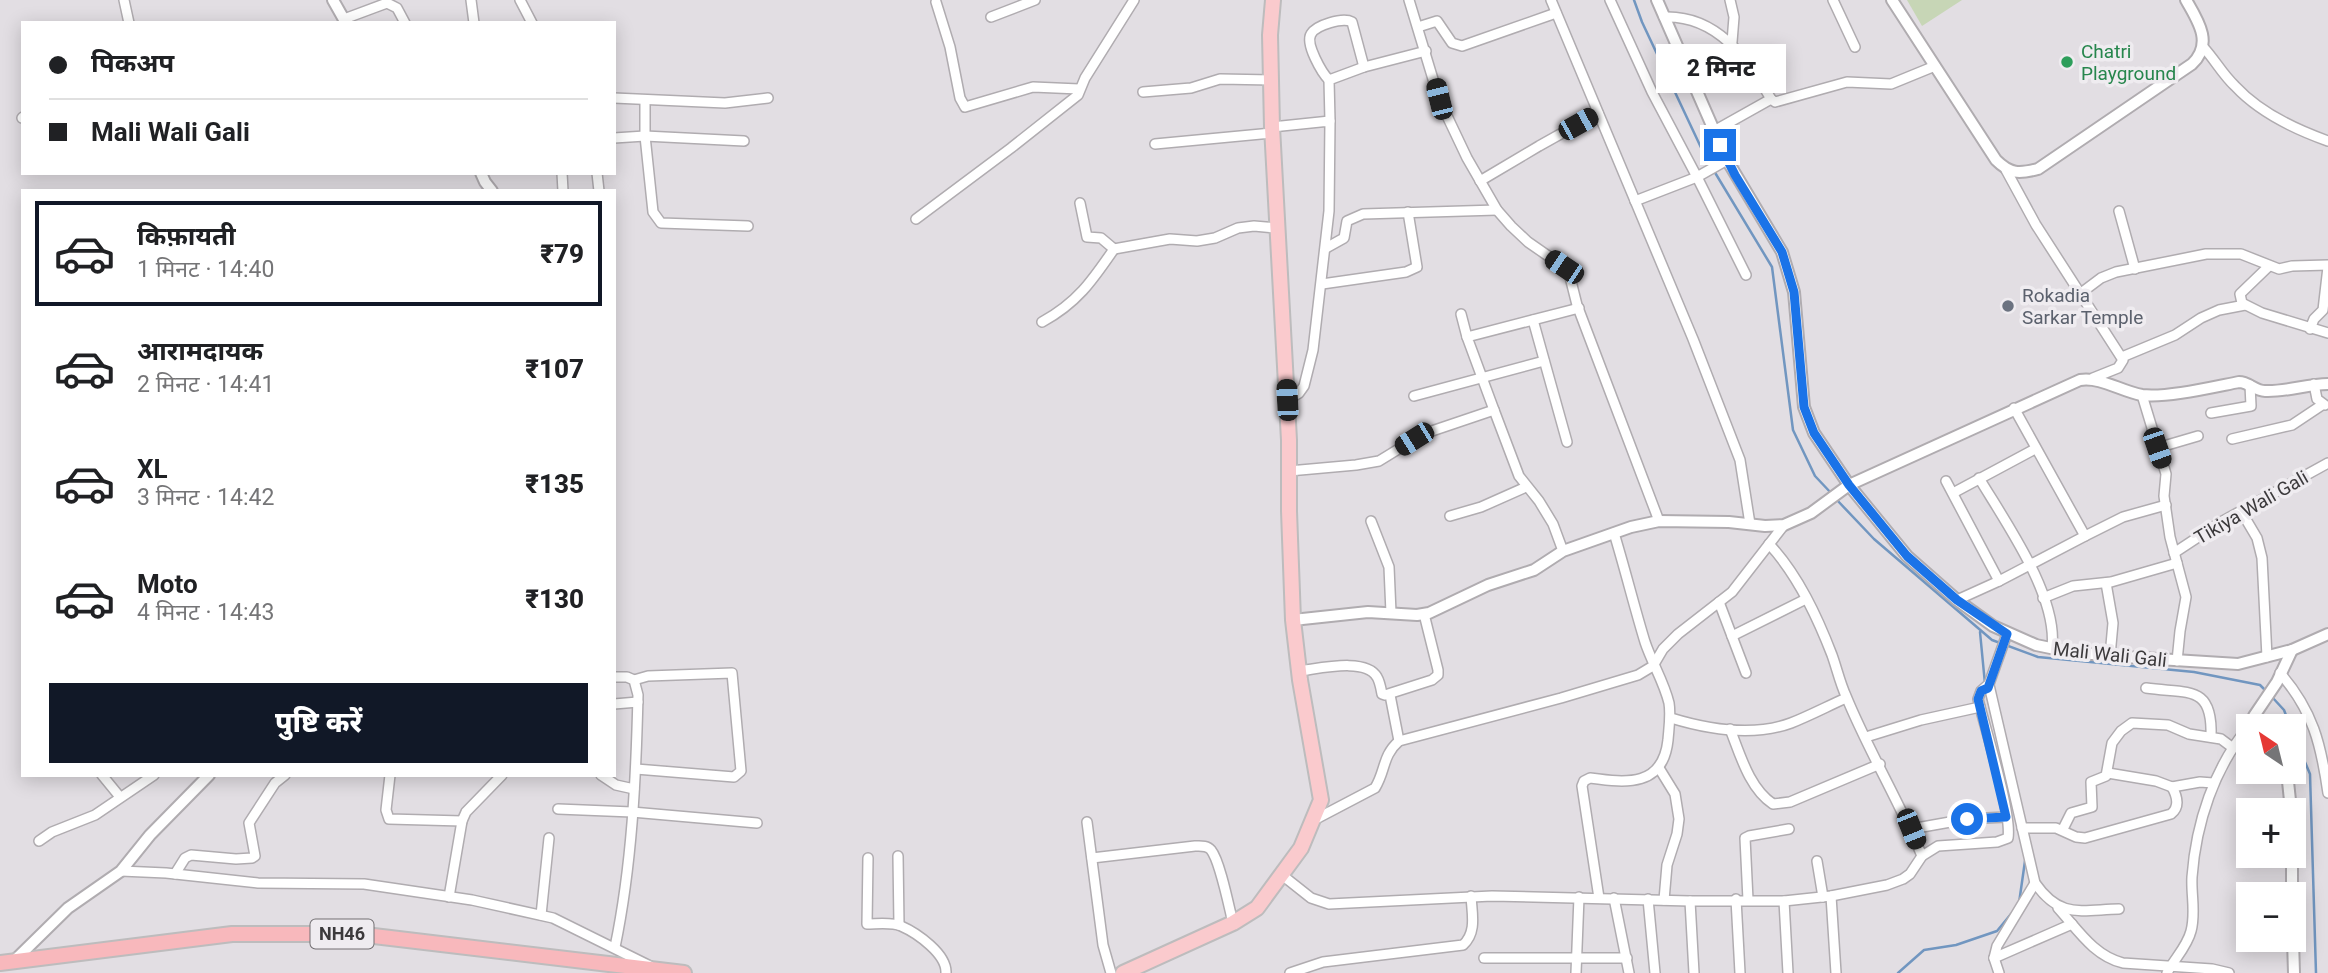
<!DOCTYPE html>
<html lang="hi">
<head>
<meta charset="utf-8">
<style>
	:root { --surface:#fff; --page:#f2f2f2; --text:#202124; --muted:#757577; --line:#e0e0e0; --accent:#111827 }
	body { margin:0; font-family:Roboto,"Noto Sans Devanagari",sans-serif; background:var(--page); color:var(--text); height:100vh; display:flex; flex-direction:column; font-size:26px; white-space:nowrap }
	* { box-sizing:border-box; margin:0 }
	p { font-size:23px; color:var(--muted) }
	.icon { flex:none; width:38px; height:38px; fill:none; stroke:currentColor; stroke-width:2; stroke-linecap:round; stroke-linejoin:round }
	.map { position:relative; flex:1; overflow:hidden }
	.side { position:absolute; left:21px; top:189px; width:595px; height:588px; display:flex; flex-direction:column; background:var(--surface); border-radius:0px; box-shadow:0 4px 18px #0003 }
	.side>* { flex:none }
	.guide { position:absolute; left:21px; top:21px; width:595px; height:154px; border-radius:0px; box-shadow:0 4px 18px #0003; display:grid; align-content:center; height:154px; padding:0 28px; background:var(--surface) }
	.needle { width:46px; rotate:325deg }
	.controls { position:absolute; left:2236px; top:714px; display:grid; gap:14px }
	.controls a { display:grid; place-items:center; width:70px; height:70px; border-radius:0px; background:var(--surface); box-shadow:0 4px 18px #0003; font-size:35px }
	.end { position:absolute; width:32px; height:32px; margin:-16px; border:9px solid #1a73e8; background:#fff; box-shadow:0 0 0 4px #fff }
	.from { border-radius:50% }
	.bubble { position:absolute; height:49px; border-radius:0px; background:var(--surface); box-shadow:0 4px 18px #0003; font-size:23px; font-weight:800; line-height:49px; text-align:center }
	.car { position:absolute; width:21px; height:42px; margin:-21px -10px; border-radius:9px; box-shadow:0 0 5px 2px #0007; background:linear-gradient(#222 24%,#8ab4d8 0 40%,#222 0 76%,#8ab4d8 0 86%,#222 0) }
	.guide b { display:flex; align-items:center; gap:24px; height:66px; font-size:26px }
	.guide b+b { border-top:2px solid var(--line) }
	.guide i { width:18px; height:18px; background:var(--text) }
	ul { padding:12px 0 0; list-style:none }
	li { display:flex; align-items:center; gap:21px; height:105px; margin:0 14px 10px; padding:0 14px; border:4px solid transparent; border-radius:0px }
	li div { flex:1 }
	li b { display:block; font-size:26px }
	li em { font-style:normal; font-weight:800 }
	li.current { border-color:var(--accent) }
	li>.icon { width:63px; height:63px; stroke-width:1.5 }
	.primary-button { display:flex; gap:14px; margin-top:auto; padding:14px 28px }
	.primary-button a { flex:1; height:80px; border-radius:0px; background:var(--accent); color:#fff; font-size:28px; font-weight:800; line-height:80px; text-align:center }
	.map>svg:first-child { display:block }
	.green { fill:#c7d6b6 }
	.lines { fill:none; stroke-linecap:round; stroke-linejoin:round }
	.stream { stroke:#7196c0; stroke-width:2.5 }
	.minor-casing { stroke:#b0acb0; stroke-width:12 }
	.tertiary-casing { stroke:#b0acb0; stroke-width:14 }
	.primary-casing { stroke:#bdbcbd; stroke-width:18 }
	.trunk-casing { stroke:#bdbcbd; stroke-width:18 }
	.minor { stroke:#fff; stroke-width:9 }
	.tertiary { stroke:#fff; stroke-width:10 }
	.primary { stroke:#facacd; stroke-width:14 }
	.trunk { stroke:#f8b8bc; stroke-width:14 }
	.route { stroke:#1a73e8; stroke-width:9 }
	.leisure-dot { fill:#2e9e5b; stroke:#efecf0; stroke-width:2.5 }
	.worship-dot { fill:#6b7280; stroke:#efecf0; stroke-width:2.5 }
	.labels { text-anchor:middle; stroke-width:7; stroke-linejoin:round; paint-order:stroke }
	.shield { fill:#efecf0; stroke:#726f72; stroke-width:2 }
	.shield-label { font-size:18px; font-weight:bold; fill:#3c3a3c }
	.leisure-label { font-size:19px; fill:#27864d; stroke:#efecf0; text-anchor:start }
	.worship-label { font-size:19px; fill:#5b616d; stroke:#efecf0; text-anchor:start }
	.street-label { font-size:19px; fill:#3c3a3c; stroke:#efecf0 }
</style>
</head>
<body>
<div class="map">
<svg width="2328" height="973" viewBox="0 0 2328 973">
	<rect width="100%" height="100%" fill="#e2dee3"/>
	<polygon class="green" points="1907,0 1962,0 1922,26"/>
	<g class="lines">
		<g class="stream">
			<polyline points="1634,0 1642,22 1705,156 1772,267 1793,430 1815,476 1832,494"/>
			<polyline points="1836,499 1874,539 1992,640 2038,657 2194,672 2260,685 2267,692"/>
			<polyline points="1980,632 1985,684"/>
			<polyline points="1986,691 2006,776"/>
			<polyline points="2272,697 2284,710 2290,726"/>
			<polyline points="2294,736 2310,774 2316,973"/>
			<polyline points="2019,903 2025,861"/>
			<polyline points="1898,973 1924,950 1956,945 1997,931 2011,914"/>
		</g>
		<defs>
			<g id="minor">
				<polyline points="124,0 129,23"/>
				<polyline points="471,0 474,23"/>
				<polyline points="520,0 532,23"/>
				<polyline points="1409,0 1439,99 1467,158 1497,210 1511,226 1528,242 1564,267 1570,277 1577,305 1659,521"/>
				<polyline points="1551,0 1693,339 1740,460 1750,524"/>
				<polyline points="1610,0 1652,92 1697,177 1727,160"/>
				<polyline points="1730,0 1734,17 1732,42"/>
				<polyline points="1833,0 1855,47"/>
				<polyline points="936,2 950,47 960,98 965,107 1033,87 1079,89"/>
				<polyline points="991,17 1035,0"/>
				<path d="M1664,17C1717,15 1747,58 1771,99L1775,102L1847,82L1891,84L1935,66"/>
				<polyline points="344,19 387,3 397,8 405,23"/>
				<polyline points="1418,27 1437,21 1452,43 1462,46 1556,13"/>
				<path d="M2204,48C2215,60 2223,75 2235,86C2260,113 2294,129 2328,141"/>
				<path d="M1329,80C1322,73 1305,44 1311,34C1316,25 1343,17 1352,22L1364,67"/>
				<polyline points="1143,92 1191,88 1220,79 1272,80"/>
				<polyline points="614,98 725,103 768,98"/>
				<polyline points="645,100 645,136 653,212 661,223 748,226"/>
				<polyline points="22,118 23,117"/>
				<polyline points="1330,121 1329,80 1364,67 1426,51"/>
				<polyline points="1272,127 1330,121 1329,211 1313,350 1304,386 1299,393 1287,400"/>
				<polyline points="1714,131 1771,99"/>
				<polyline points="614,138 645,136 744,141"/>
				<polyline points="1155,144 1272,133"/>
				<polyline points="2006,170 2036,225 2123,360 2118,368 2093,378"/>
				<polyline points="562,173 563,191"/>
				<polyline points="597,173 599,191"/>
				<polyline points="1480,181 1539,146 1598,113"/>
				<polyline points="1635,201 1697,177 1746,275"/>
				<polyline points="1080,203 1087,237 1101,238 1114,249"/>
				<polyline points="2119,211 2135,269"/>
				<polyline points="916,219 1011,148 1078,95 1085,78 1134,0"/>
				<polyline points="1326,248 1344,238 1347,221 1363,214 1497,210"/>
				<polyline points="1114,249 1170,239 1197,241 1215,238 1238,228 1254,226 1276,228"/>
				<polyline points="2269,266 2240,294 2242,303 2262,313 2328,333"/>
				<polyline points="1322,284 1406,272 1417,267 1408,212"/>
				<polyline points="2081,293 2101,278 2116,272 2206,254 2241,254 2279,269 2292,266 2328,265"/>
				<polyline points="1461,314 1467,337"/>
				<polyline points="1533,320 1567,442"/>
				<path d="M1042,322C1077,303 1092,281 1114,249"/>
				<polyline points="2310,329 2314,319 2323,310 2328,267"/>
				<polyline points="2122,357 2175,335 2201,318 2219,310 2245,305"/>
				<polyline points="2314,384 2317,399 2325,405"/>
				<polyline points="2142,395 2166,474 2164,496 2170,537 2186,597 2180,631 2177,661"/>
				<polyline points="1414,396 1544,361"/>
				<polyline points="1494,410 1519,476 1539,501 1553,524 1563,551"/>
				<polyline points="2211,413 2251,406 2250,385"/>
				<polyline points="2232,439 2292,425 2322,405"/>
				<polyline points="2157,448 2198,436"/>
				<polyline points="1289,471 1356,465 1379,461 1423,434 1494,410 1467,337 1579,308"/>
				<path d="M1979,478C2006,523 2058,596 2052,648"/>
				<polyline points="1946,481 1999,581"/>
				<polyline points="1953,493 2035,449"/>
				<polyline points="2241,511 2257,538 2262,558 2267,657"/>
				<polyline points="1450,516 1481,507 1526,487"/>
				<polyline points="1371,521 1389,567 1391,613"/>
				<polyline points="2085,536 2123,517 2166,505"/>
				<path d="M1769,544C1798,575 1817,616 1832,655C1837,669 1840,683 1846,696C1868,750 1899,801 1922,856"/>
				<polyline points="2174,553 2221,522 2328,463"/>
				<polyline points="2106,583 2113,623 2110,656"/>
				<polyline points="2043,598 2073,586 2111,582 2177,563"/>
				<polyline points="1957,600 1999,581 2085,536 2014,408"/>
				<polyline points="1719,602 1746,673"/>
				<polyline points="1732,636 1806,599"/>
				<path d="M1299,671C1318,669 1366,657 1377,677C1380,682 1381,689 1382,694L1385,695L1432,680L1438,675V670L1424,614"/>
				<path d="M2280,673C2313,711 2321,744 2328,793"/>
				<path d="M614,677H627L634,680L638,695C636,779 632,865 615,947"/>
				<polyline points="634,680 648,676 732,673 741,771 734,777 636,769"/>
				<path d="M1989,685L2035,883C2060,919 2080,910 2119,909"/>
				<path d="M2146,688C2188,694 2213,684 2211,737"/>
				<polyline points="1390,695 1399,741"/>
				<polyline points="614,704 638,702"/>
				<path d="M1671,718C1707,729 1753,737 1791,723C1809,716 1828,706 1846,698"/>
				<path d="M1730,729C1740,754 1749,788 1773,804L1790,802L1880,764"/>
				<polyline points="1866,737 1921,720 1980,707"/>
				<polyline points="1659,768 1675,794 1679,819 1677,834 1667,865 1664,900"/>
				<polyline points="2108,773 2156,781 2172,787 2200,782 2213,783"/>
				<polyline points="102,775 120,797"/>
				<polyline points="390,775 386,810 389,819 462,821"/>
				<polyline points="601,775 616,785 634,789"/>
				<polyline points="558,809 632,812 757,823"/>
				<path d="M1314,820L1375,788C1386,770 1382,756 1399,741L1561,698L1638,675L1653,666L1663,649L1678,634L1732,592L1784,525"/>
				<polyline points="1087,822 1103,945 1111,973"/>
				<path d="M2022,828H2056L2076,837L2085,838L2171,814C2180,807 2177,796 2172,787"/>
				<polyline points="1911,829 1967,819 2006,817"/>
				<polyline points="2063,829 2071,813 2092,807 2091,782 2106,776 2112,743 2121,731 2132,723 2168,725 2189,734 2221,739 2233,748"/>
				<polyline points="39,841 52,832 95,815 154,775"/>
				<polyline points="898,856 899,925"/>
				<path d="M868,858L867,924C877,924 892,922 901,926C917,933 947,954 946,973"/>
				<path d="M1092,858L1195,846C1200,846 1207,845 1211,850C1220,861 1229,907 1233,923"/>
				<polyline points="1817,861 1823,897"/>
				<polyline points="121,871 166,873 258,883 364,884 472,900 553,918 650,966"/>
				<polyline points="175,874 185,858 191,855 236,859 252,858 255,856 249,823 275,783 285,775"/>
				<path d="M1282,875L1311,898L1329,904L1492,896L1690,901H1784L1831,896L1887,885L1903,879L1910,874L1922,856L1938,846L1997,842L2008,838C2012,813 1985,728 1978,699L1981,691L1989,684L2007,634"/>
				<polyline points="1831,896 1836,973"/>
				<polyline points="449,897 462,821 466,812 502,775"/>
				<path d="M1599,898L1582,786L1584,781L1590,778C1627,783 1663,787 1668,740C1669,727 1671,715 1669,703C1664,682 1652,663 1645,642C1634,606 1625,569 1614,533"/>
				<polyline points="1614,898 1629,973"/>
				<polyline points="1648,899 1655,973"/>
				<polyline points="1736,899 1740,973"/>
				<polyline points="1748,900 1745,838 1749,836 1789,829"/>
				<polyline points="1690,901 1694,973"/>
				<polyline points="1784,901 1788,973"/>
				<path d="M2058,908C2078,930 2094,956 2123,963L2212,969L2229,973"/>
				<polyline points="541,915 549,838"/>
				<polyline points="1484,958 1627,958"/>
				<polyline points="1994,958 2072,924"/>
				<path d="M1290,973L1323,962L1463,945C1477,932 1472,914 1471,896"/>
				<polyline points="1576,973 1579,897"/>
				<polyline points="1999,973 1994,958 1997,946 2035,883"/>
				<path d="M2167,973C2174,959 2187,947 2191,931C2196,913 2191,895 2192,877C2196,823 2214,768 2249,726"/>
			</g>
			<g id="tertiary">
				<polyline points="333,0 346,23"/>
				<polyline points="1657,0 1727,160 1782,252 1794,292 1804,407 1814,433 1849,485 1907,556 1957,600 1993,626 2036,645 2065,651 2110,656 2238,664 2292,650 2328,634"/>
				<path d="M1892,0L1996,160C2010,174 2019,174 2038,169L2192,64C2213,44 2199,22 2186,0"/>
				<polyline points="481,173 485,182 492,191"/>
				<path d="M1293,620L1368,612L1417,615L1429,613L1488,585L1534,570L1563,551L1631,527L1659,521L1729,522L1765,526L1784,525L1811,513L1849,485L2080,380C2102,377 2120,391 2142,395C2167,398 2213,387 2239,382C2249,382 2255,391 2265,391C2287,392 2307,384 2328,384"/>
				<polyline points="2253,726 2254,716 2277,682 2292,650"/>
				<polyline points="2287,772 2291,810"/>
				<polyline points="2292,856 2292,894"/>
				<polyline points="2293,940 2294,973"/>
				<polyline points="15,960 68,908 121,871 150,835 209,775"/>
			</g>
			<polyline id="primary" points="1123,973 1233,923 1257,908 1301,848 1321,800 1300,680 1293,620 1289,511 1289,440 1272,127 1270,35 1273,0"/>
			<polyline id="trunk" points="0,963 232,934 357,934 684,973"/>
		</defs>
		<use href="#minor" class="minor-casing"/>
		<use href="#tertiary" class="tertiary-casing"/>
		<use href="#primary" class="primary-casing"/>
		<use href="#trunk" class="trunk-casing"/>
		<use href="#minor" class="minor"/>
		<use href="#tertiary" class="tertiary"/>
		<use href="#primary" class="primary"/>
		<use href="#trunk" class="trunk"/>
	</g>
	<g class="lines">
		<polyline class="route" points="1720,145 1735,175 1782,252 1794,292 1804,407 1814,433 1849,485 1907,556 1957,600 2007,634 1988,688 1981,691 1978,699 2006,817 1967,819"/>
	</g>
	<circle class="leisure-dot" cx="2067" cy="62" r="7"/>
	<circle class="worship-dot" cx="2008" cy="306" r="7"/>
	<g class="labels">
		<rect class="shield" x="310.5" y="919.5" width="63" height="29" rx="5"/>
		<g class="shield-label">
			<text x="342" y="940">NH46</text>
		</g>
		<g class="leisure-label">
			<text x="2081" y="58">Chatri<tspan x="2081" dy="22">Playground</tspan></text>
		</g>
		<g class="worship-label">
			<text x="2022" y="302">Rokadia<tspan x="2022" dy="22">Sarkar Temple</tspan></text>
		</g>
		<g class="street-label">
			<text transform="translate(2251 507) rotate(-30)" y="7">Tikiya Wali Gali</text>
			<text transform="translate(2110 654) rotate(6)" y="7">Mali Wali Gali</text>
		</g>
	</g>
</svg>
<div class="controls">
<a><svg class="needle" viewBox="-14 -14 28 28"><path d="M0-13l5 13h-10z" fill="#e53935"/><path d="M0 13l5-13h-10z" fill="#757577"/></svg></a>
<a>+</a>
<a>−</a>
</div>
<i class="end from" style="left:1967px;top:819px"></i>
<i class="end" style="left:1720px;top:145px"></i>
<div class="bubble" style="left:1656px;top:44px;width:130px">2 मिनट</div>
<i class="car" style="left:1439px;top:99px;rotate:346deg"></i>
<i class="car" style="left:1578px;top:124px;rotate:61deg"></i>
<i class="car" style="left:1564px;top:267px;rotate:304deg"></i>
<i class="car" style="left:1287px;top:400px;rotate:357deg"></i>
<i class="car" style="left:1414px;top:439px;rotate:238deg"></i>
<i class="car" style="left:2157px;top:448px;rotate:161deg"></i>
<i class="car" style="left:1911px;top:829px;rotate:158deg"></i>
<div class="guide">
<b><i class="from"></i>पिकअप</b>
<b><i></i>Mali Wali Gali</b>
</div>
<section class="side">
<ul>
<li class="current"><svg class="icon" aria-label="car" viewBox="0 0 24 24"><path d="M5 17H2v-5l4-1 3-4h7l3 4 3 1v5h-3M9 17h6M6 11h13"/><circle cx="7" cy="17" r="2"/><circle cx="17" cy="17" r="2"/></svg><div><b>किफ़ायती</b><p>1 मिनट · 14:40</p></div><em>₹79</em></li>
<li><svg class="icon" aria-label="car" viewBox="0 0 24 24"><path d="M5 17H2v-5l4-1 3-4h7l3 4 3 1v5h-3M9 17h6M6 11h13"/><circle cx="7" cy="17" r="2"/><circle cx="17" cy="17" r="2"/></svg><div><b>आरामदायक</b><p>2 मिनट · 14:41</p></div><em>₹107</em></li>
<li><svg class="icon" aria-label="car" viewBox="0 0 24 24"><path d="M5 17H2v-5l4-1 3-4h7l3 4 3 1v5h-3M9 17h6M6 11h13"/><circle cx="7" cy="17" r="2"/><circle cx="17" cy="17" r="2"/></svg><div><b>XL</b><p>3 मिनट · 14:42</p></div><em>₹135</em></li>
<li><svg class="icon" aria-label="car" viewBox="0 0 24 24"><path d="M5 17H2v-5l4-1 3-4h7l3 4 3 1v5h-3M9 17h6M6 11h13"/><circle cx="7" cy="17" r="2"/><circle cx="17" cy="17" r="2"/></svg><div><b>Moto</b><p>4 मिनट · 14:43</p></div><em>₹130</em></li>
</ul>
<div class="primary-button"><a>पुष्टि करें</a></div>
</section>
</div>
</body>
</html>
